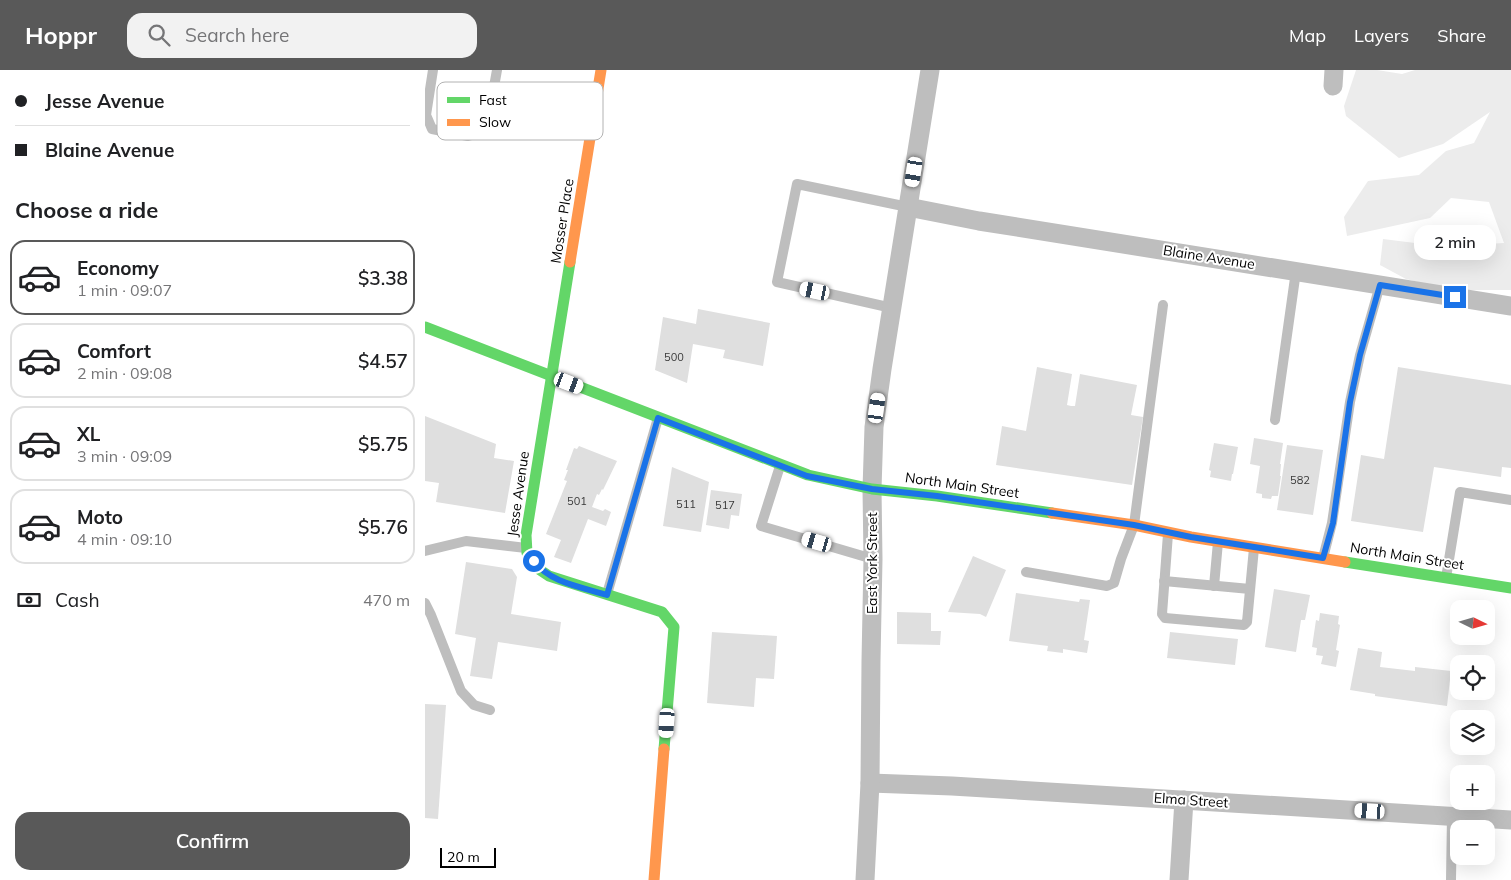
<!DOCTYPE html>
<html lang="en">
<head>
<meta charset="utf-8">
<style>
	:root { --surface:#fff; --page:#f2f2f2; --text:#202124; --muted:#757577; --line:#e0e0e0; --accent:#595959 }
	body { margin:0; font-family:Mulish,sans-serif; background:var(--page); color:var(--text); height:100vh; display:flex; flex-direction:column; font-size:19px; white-space:nowrap }
	* { box-sizing:border-box; margin:0 }
	p { font-size:16px; color:var(--muted) }
	.icon { flex:none; width:28px; height:28px; fill:none; stroke:currentColor; stroke-width:2; stroke-linecap:round; stroke-linejoin:round }
	.map { position:relative; flex:1; overflow:hidden }
	.details { display:flex; flex-direction:column; background:var(--surface); width:425px }
	.details>* { flex:none }
	.guide { display:grid; align-content:center; height:110px; padding:0 15px; background:var(--surface) }
	.needle { width:32px; rotate:95deg }
	.tools { position:absolute; left:1025px; top:530px; display:grid; gap:10px }
	.tools a { display:grid; place-items:center; width:45px; height:45px; border-radius:10px; background:var(--surface); box-shadow:0 5px 20px #0002; font-size:25px }
	.scale { position:absolute; left:15px; bottom:12px; width:56px; box-sizing:border-box; padding-left:5px; border:2px solid #000; border-top:0; font-size:14px; line-height:18px; white-space:nowrap; color:#000; -webkit-text-stroke:4px #fff; paint-order:stroke }
	.end { position:absolute; width:22px; height:22px; margin:-11px; border:6px solid #1a73e8; background:#fff; box-shadow:0 0 0 2px #fff }
	.from { border-radius:50% }
	.bubble { position:absolute; height:35px; border-radius:15px; background:var(--surface); box-shadow:0 5px 20px #0002; font-size:16px; font-weight:600; line-height:35px; text-align:center }
	.car { position:absolute; width:15px; height:30px; margin:-15px -8px; border-radius:6px; box-shadow:0 0 4px 1px #0007; background:linear-gradient(#fff 24%,#345 0 40%,#fff 0 76%,#345 0 86%,#fff 0) }
	.guide b { display:flex; align-items:center; gap:18px; height:48px; font-size:19px }
	.guide b+b { border-top:1px solid var(--line) }
	.guide i { width:12px; height:12px; background:var(--text) }
	ul { padding:0; list-style:none }
	li { display:flex; align-items:center; gap:15px; height:75px; margin:0 10px 8px; padding:0 5px; border:2px solid var(--line); border-radius:15px }
	li div { flex:1 }
	li b { display:block; font-size:19px }
	li em { font-style:normal; font-weight:600 }
	li.selected { border-color:var(--accent) }
	li>.icon { width:45px; height:45px; stroke-width:1.5 }
	h2 { padding:0 15px; font-size:22px; line-height:60px }
	.pay { display:flex; align-items:center; gap:12px; height:55px; padding:0 15px; font-size:19px }
	.pay p { margin-inline-start:auto }
	.button { display:flex; gap:10px; margin-top:auto; padding:10px 15px }
	.button a { flex:1; height:58px; border-radius:15px; background:var(--accent); color:#fff; font-size:20px; font-weight:600; line-height:58px; text-align:center }
	header { display:flex; align-items:center; gap:30px; box-sizing:border-box; height:70px; padding:0 25px; background:var(--accent); color:#fff }
	header strong { font-size:24px }
	nav { display:flex; gap:28px; margin-inline-start:auto; font-size:18px }
	.search { width:350px; height:45px; background:var(--page); display:flex; align-items:center; gap:12px; box-sizing:border-box; padding:0 18px; border-radius:15px; color:var(--muted); font-size:19px }
	main { display:flex; flex:1; min-height:0 }
	.map>svg:first-child { display:block }
	.green { fill:#ececec }
	.building { fill:#dfdfdf }
	.lines { fill:none; stroke-linecap:round; stroke-linejoin:round }
	.lane { stroke:#bebebe; stroke-width:10 }
	.street { stroke:#bebebe; stroke-width:19 }
	.fast { stroke:#63d668; stroke-width:11 }
	.slow { stroke:#ff974d; stroke-width:11 }
	.route { stroke:#1a73e8; stroke-width:6 }
	.labels { text-anchor:middle; stroke-width:4; stroke-linejoin:round; paint-order:stroke }
	.number-label { font-size:11px; fill:#383838 }
	.street-label { font-size:14px; fill:#000; stroke:#fff }
	.key { fill:#fff; stroke:#b2b2b2; stroke-width:1 }
	.key-label { font-size:14px; fill:#000 }
</style>
</head>
<body>
<header>
<strong>Hoppr</strong>
<div class="search"><svg class="icon" aria-label="search" viewBox="0 0 24 24"><circle cx="10" cy="10" r="6"/><path d="M15 15l6 6"/></svg>Search here</div>
<nav><a>Map</a><a>Layers</a><a>Share</a></nav>
</header>
<main>
<section class="details">
<div class="guide">
<b><i class="from"></i>Jesse Avenue</b>
<b><i></i>Blaine Avenue</b>
</div>
<h2>Choose a ride</h2>
<ul>
<li class="selected"><svg class="icon" aria-label="car" viewBox="0 0 24 24"><path d="M5 17H2v-5l4-1 3-4h7l3 4 3 1v5h-3M9 17h6M6 11h13"/><circle cx="7" cy="17" r="2"/><circle cx="17" cy="17" r="2"/></svg><div><b>Economy</b><p>1 min · 09:07</p></div><em>$3.38</em></li>
<li><svg class="icon" aria-label="car" viewBox="0 0 24 24"><path d="M5 17H2v-5l4-1 3-4h7l3 4 3 1v5h-3M9 17h6M6 11h13"/><circle cx="7" cy="17" r="2"/><circle cx="17" cy="17" r="2"/></svg><div><b>Comfort</b><p>2 min · 09:08</p></div><em>$4.57</em></li>
<li><svg class="icon" aria-label="car" viewBox="0 0 24 24"><path d="M5 17H2v-5l4-1 3-4h7l3 4 3 1v5h-3M9 17h6M6 11h13"/><circle cx="7" cy="17" r="2"/><circle cx="17" cy="17" r="2"/></svg><div><b>XL</b><p>3 min · 09:09</p></div><em>$5.75</em></li>
<li><svg class="icon" aria-label="car" viewBox="0 0 24 24"><path d="M5 17H2v-5l4-1 3-4h7l3 4 3 1v5h-3M9 17h6M6 11h13"/><circle cx="7" cy="17" r="2"/><circle cx="17" cy="17" r="2"/></svg><div><b>Moto</b><p>4 min · 09:10</p></div><em>$5.76</em></li>
</ul>
<div class="pay"><svg class="icon" aria-label="cash" viewBox="0 0 24 24"><path d="M3 7h18v10H3z"/><circle cx="12" cy="12" r="2"/></svg>Cash<p>470 m</p></div>
<div class="button"><a>Confirm</a></div>
</section>
<div class="map">
<svg width="1086" height="810" viewBox="0 0 1086 810">
	<rect width="100%" height="100%" fill="#fff"/>
	<polygon class="green" points="931,0 952,0 977,4 990,0 1086,0 1086,220 1024,220 981,209 955,195 958,169 1030,178 1062,174 1079,173 1064,132 1026,128 1005,148 922,166 919,147 943,111 994,105 1021,81 1049,73 1065,42 1018,74 974,88 921,46 919,36"/>
	<g class="building">
		<polygon points="273,239 345,253 338,296 298,288 300,280 268,274 262,313 230,300 238,247 271,254"/>
		<polygon points="612,297 647,304 642,335 646,336 650,336 655,304 712,315 706,345 718,347 707,415 571,395 577,356 601,361"/>
		<polygon points="973,297 1086,315 1086,398 1077,397 1076,407 1009,397 998,462 926,451 936,385 959,389"/>
		<polygon points="0,346 71,374 69,388 89,391 80,443 11,432 14,413 0,411"/>
		<polygon points="829,368 858,373 855,394 856,394 855,406 856,406 853,426 847,426 846,429 837,428 837,424 831,423 835,396 825,394"/>
		<polygon points="789,373 813,377 808,404 807,404 806,411 785,407 786,401 784,400"/>
		<polygon points="862,375 898,380 888,445 852,440"/>
		<polygon points="154,376 192,391 178,420 177,419 174,425 172,424 167,437 178,441 180,439 186,442 181,456 163,449 146,493 129,487 136,470 121,464 142,411 139,410 143,400 141,400 149,378 152,379"/>
		<polygon points="247,397 284,412 276,462 238,456"/>
		<polygon points="286,420 317,424 314,446 306,445 304,459 281,455"/>
		<polygon points="548,486 581,500 561,547 555,544 523,542"/>
		<polygon points="41,492 87,499 92,507 86,544 136,552 132,581 73,572 67,609 45,606 51,568 30,564"/>
		<polygon points="849,519 885,525 880,550 876,550 871,582 840,577"/>
		<polygon points="591,523 654,532 655,529 665,530 659,570 664,571 662,583 638,579 638,583 622,581 623,576 584,571"/>
		<polygon points="472,542 506,543 506,561 516,561 515,575 472,574"/>
		<polygon points="895,543 914,546 913,554 915,555 911,580 914,581 911,597 896,594 898,586 891,585 892,578 887,577 891,550 894,551"/>
		<polygon points="287,562 352,566 349,609 331,608 329,637 282,633"/>
		<polygon points="745,562 813,569 810,595 742,588"/>
		<polygon points="933,578 957,582 955,597 990,601 990,597 1026,601 1022,636 950,626 950,624 925,620"/>
		<polygon points="0,634 21,635 13,749 0,748"/>
	</g>
	<g class="lines">
		<g class="lane">
			<polyline points="8,0 1,45 7,59 43,66 61,61 72,0"/>
			<polyline points="467,238 352,212 372,114 483,137"/>
			<polyline points="850,350 871,201"/>
			<polyline points="355,396 336,456 448,489"/>
			<polyline points="743,464 737,544 740,548 819,555 822,552 829,478"/>
			<polyline points="0,481 41,471 101,478"/>
			<polyline points="898,488 907,453 925,332 935,285 955,215"/>
			<polyline points="601,502 682,516 689,513 696,489 709,455 738,235"/>
			<polyline points="1021,508 1035,422 1086,430"/>
			<polyline points="739,511 825,519"/>
			<polyline points="789,516 793,472"/>
			<polyline points="182,524 233,348"/>
			<polyline points="0,533 6,545 36,621 49,635 65,640"/>
			<polyline points="1026,810 1027,746"/>
		</g>
		<g class="street">
			<polyline points="908,16 909,0"/>
			<polyline points="483,137 554,151 1086,236"/>
			<polyline points="445,713 527,716 1086,750"/>
			<polyline points="440,810 445,713 446,591 448,489 447,419 449,357 457,299 505,0"/>
			<polyline points="754,810 759,730"/>
		</g>
		<g class="fast">
			<polyline points="145,192 101,465 102,483 115,500 124,506 237,542 249,557 239,679"/>
			<polyline points="0,257 383,405 447,419 512,426 627,443"/>
			<polyline points="920,492 1086,518"/>
		</g>
		<g class="slow">
			<polyline points="145,192 176,0"/>
			<polyline points="627,443 709,455 766,467 920,492"/>
			<polyline points="229,810 239,679"/>
		</g>
	</g>
	<g class="lines">
		<path class="route" d="M109,491C125,513 157,517 182,525L233,348L382,406L447,419L512,426L709,455L766,467L898,488L908,453L925,332L935,285L955,215L1030,227"/>
	</g>
	<g class="labels">
		<g class="number-label">
			<text x="249" y="291">500</text>
			<text x="875" y="414">582</text>
			<text x="152" y="435">501</text>
			<text x="261" y="438">511</text>
			<text x="300" y="439">517</text>
		</g>
		<g class="street-label">
			<text transform="translate(137 151) rotate(-81)" y="5">Mosser Place</text>
			<text transform="translate(784 187) rotate(9)" y="5">Blaine Avenue</text>
			<text transform="translate(537 415) rotate(8)" y="5">North Main Street</text>
			<text transform="translate(93 424) rotate(-82)" y="5">Jesse Avenue</text>
			<text transform="translate(982 486) rotate(9)" y="5">North Main Street</text>
			<text transform="translate(447 493) rotate(-90)" y="5">East York Street</text>
			<text transform="translate(766 730) rotate(4)" y="5">Elma Street</text>
		</g>
	</g>
	<rect x="12" y="12" width="166" height="58" rx="8" class="key"/>
	<rect x="22" y="27" width="23" height="6" fill="#63d668"/>
	<rect x="22" y="49" width="23" height="7" fill="#ff974d"/>
	<g class="key-label">
		<text x="54" y="35">Fast</text>
		<text x="54" y="57">Slow</text>
	</g>
</svg>
<div class="tools">
<a><svg class="needle" viewBox="-14 -14 28 28"><path d="M0-13l5 13h-10z" fill="#e53935"/><path d="M0 13l5-13h-10z" fill="#757577"/></svg></a>
<a><svg class="icon" aria-label="locate" viewBox="0 0 24 24"><circle cx="12" cy="12" r="6"/><path d="M12 2v4M12 18v4M2 12h4M18 12h4"/></svg></a>
<a><svg class="icon" aria-label="layers" viewBox="0 0 24 24"><path d="M12 4l9 5-9 5-9-5zM3 14l9 5 9-5"/></svg></a>
<a>+</a>
<a>−</a>
</div>
<div class="scale">20 m</div>
<i class="end from" style="left:109px;top:491px"></i>
<i class="end" style="left:1030px;top:227px"></i>
<div class="bubble" style="left:989px;top:155px;width:82px">2 min</div>
<i class="car" style="left:489px;top:102px;rotate:189deg"></i>
<i class="car" style="left:390px;top:221px;rotate:282deg"></i>
<i class="car" style="left:144px;top:313px;rotate:111deg"></i>
<i class="car" style="left:452px;top:338px;rotate:8deg"></i>
<i class="car" style="left:392px;top:472px;rotate:286deg"></i>
<i class="car" style="left:242px;top:653px;rotate:184deg"></i>
<i class="car" style="left:945px;top:741px;rotate:273deg"></i>
</div>
</main>
</body>
</html>
